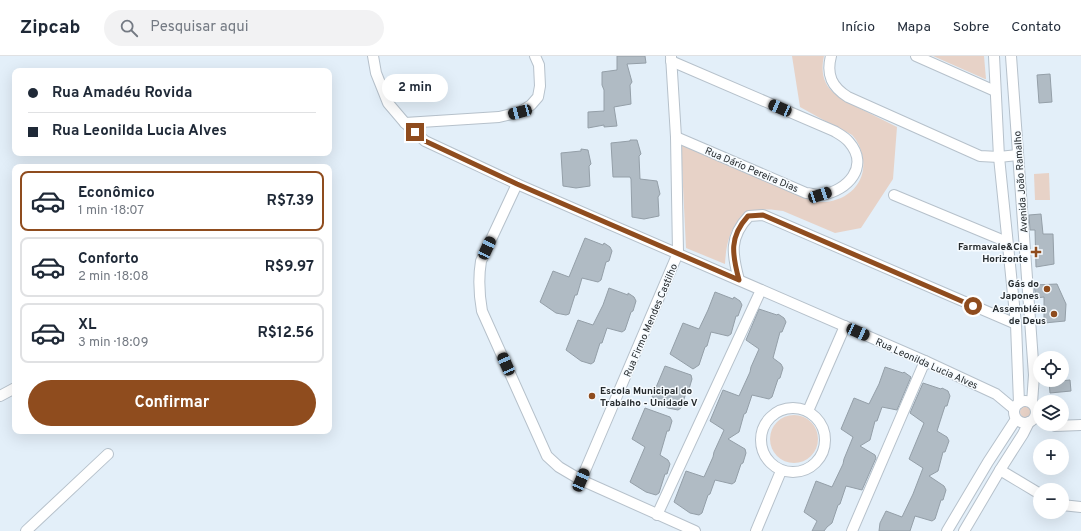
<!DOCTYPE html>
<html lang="pt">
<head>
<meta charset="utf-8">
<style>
	:root { --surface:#fff; --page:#f2f2f3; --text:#1f2937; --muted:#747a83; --line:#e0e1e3; --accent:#8f4c1e }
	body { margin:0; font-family:Overpass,sans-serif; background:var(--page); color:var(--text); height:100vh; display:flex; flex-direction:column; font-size:15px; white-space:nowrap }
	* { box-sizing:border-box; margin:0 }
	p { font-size:13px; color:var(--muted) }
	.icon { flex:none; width:22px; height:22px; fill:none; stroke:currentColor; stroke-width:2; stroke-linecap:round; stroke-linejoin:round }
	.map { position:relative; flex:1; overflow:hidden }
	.sheet { position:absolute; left:12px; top:108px; width:320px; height:270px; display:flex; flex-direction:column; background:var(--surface); border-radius:8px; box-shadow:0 4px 16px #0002 }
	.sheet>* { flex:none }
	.guide { position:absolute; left:12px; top:12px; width:320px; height:88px; border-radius:8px; box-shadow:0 4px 16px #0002; display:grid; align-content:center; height:88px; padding:0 16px; background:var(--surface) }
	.buttons { position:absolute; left:1033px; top:295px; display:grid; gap:8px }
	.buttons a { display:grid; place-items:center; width:36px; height:36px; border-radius:50%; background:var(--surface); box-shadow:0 4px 16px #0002; font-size:20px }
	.end { position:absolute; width:18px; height:18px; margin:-9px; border:5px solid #8f4c1e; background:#fff; box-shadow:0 0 0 2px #fff }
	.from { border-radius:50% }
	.bubble { position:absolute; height:28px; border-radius:14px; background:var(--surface); box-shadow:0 4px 16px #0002; font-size:13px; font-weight:700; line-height:28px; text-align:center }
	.car { position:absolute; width:12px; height:24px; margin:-12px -6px; border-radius:5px; box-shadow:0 0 3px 1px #0007; background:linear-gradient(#222 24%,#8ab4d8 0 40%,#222 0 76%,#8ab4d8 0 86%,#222 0) }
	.guide b { display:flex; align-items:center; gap:14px; height:38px; font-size:15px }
	.guide b+b { border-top:1px solid var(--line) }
	.guide i { width:10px; height:10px; background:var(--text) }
	ul { padding:7px 0 0; list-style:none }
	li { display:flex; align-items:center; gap:12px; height:60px; margin:0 8px 6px; padding:0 8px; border:2px solid var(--line); border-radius:8px }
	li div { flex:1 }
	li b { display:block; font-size:15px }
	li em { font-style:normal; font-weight:700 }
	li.selected { border-color:var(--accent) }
	li>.icon { width:36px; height:36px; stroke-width:1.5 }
	.action { display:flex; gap:8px; margin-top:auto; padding:8px 16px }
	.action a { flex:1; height:46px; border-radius:24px; background:var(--accent); color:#fff; font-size:16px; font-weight:700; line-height:46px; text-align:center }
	header { display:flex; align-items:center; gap:24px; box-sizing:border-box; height:56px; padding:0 20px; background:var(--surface); border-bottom:1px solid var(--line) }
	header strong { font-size:19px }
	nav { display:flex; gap:22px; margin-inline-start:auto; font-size:14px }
	.search { width:280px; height:36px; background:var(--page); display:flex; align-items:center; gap:10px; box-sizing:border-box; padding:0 14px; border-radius:22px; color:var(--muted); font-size:15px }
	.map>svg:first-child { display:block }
	.green { fill:#e7d2c7 }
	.building { fill:#b0bbc4; stroke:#949fa8 }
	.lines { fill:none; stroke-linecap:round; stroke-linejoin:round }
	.minor-casing { stroke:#b6c1cb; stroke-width:12 }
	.minor { stroke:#fff; stroke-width:10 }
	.route { stroke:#8f4c1e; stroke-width:5 }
	.poi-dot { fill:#8f4c1e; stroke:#f6fbff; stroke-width:1.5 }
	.labels { text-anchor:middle; stroke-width:3; stroke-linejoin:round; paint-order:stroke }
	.street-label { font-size:10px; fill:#262b2e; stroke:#f6fbff }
	.poi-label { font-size:10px; font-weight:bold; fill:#262b2e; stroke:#f6fbff; text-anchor:end }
</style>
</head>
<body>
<header>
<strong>Zipcab</strong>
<div class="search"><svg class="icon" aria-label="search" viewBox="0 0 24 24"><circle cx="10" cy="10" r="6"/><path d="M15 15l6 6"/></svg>Pesquisar aqui</div>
<nav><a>Início</a><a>Mapa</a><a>Sobre</a><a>Contato</a></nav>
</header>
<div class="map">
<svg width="1081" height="475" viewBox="0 0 1081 475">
	<rect width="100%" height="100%" fill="#e3eff9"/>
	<g class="green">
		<path d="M792,0H824C817,32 837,41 861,53C873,59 885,65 897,71L893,123L861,172L835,177L783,155C741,147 727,170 725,208L686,192L681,89L812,145C842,151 872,128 861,95C860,90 856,83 852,79C847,76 841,73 836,71C824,64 812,58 800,51Z"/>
		<polygon points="933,0 984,0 986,23 985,23"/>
		<polygon points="1049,117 1050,144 1035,144 1034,118"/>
		<circle cx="1026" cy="356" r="6"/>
		<circle cx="794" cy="383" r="24"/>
	</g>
	<g class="building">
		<polygon points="617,0 645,0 646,7 627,8 632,26 630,29 631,48 614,51 617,70 604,71 604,69 588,72 588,56 604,55 604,34 602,29 602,16 617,14"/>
		<polygon points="1050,18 1052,46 1039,47 1037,19"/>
		<polygon points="630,84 637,84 641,98 639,100 640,123 657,125 660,138 658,141 659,160 644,163 632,161 631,123 630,121 613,121 611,87 630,85"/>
		<polygon points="581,93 588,94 591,108 589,110 590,130 576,132 563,130 561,97 581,95"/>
		<polygon points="1041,158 1043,178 1053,178 1054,208 1036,211 1035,174 1030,174 1029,159"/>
		<polygon points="585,182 603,189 604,187 610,191 612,195 609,205 606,206 601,224 598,226 582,222 577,239 575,239 569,258 566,259 556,257 540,246 553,215 569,221"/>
		<polygon points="1057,228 1066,248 1065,265 1044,267 1044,241 1036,242 1034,229"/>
		<polygon points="609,232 628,239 628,237 634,241 636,245 633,255 631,256 625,274 622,276 607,272 602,287 600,287 594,306 591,308 581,305 566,294 578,264 593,269 603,249"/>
		<polygon points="715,236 733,243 734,241 740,245 742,249 738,260 736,260 731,278 728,280 711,276 707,290 705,291 699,309 693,313 670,298 683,267 699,273 708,254"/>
		<polygon points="759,253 777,259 778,258 784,262 786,266 782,276 780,276 773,302 781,308 783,312 780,322 778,323 772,341 769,343 752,339 746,357 744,358 739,376 728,383 745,393 746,397 743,407 741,408 735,426 732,428 715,424 710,438 708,439 702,457 699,459 690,457 674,446 686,415 704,421 713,401 714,396 724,374 710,365 723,334 739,340 750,316 751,311 759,293 746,284"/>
		<polygon points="665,310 691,319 692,323 689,333 687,334 681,352 678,354 668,352 652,341"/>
		<polygon points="885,311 903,317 904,316 911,321 897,354 882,351 877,365 875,365 870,384 860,390 875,399 876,402 862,434 846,430 840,448 838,449 832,467 827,471 824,475 812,475 817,465 804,456 816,425 832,431 843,408 844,403 853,381 841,373 854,342 869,348 879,328"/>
		<polygon points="1070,324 1071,335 1050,337 1049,326"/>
		<polygon points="923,327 941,333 942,332 948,335 950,340 947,350 945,350 937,375 947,381 949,385 945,396 943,396 938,415 929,420 944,430 946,434 943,444 941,444 935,463 932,465 915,460 910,475 879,475 880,467 886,455 902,461 913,438 923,412 909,403 924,367 910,357"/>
		<polygon points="645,352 670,361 672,365 669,375 667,375 660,399 668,404 670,408 667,418 665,418 659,437 656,439 646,436 630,426 645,391 632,383"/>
	</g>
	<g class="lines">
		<defs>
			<g id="minor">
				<polyline points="373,0 376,17 388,47 405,67 425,85 517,128 925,305 996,338 1014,353"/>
				<path d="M831,0C826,19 832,31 848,41L980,100L999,101L1018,99"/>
				<polyline points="916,0 995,35"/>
				<polyline points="994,0 999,101 1016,268 1019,347"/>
				<polyline points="1011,0 1034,319 1032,347"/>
				<path d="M671,5L834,75C839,78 845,81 849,86C870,110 848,135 821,139C817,140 811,137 806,137L676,81"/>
				<polyline points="405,67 499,61 520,56 531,49 538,41 540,30 539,9 535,0"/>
				<path d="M517,128L481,205C478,223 479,238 482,255L547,400L559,411L581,424L695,475"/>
				<polyline points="894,139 1007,186"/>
				<path d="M739,224C732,198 729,181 749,160L763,159L1016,268"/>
				<polyline points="0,340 15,332"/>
				<circle cx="1025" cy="356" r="11"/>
				<circle cx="793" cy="384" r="32"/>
				<polyline points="808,355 845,270"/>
				<polyline points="1051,368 1055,370 1081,369"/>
				<polyline points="1000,414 1040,438"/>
				<polyline points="581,424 678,197 676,81 671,0"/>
				<polyline points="1062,449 1081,451"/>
				<polyline points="657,459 761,234"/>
				<polyline points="26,475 108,398"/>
				<polyline points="756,475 781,415"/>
				<polyline points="852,475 925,305"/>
				<polyline points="947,475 988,406 1016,363"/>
				<polyline points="964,475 1000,414 1023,378 1029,366"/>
			</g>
		</defs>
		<use href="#minor" class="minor-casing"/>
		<use href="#minor" class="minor"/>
	</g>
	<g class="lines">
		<path class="route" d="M415,76L425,85L517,128L739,224C732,198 729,181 748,160L763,159L973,250"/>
	</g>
	<g class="poi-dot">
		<path d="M1034 190h4v4h4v4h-4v4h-4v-4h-4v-4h4z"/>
		<circle cx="1047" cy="233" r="4"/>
		<circle cx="1054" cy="258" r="4"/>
		<circle cx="592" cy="340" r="4"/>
	</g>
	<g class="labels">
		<g class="street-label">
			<text transform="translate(752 113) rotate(23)" y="4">Rua Dário Pereira Dias</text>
			<text transform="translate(1020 126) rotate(-94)" y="4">Avenida João Ramalho</text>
			<text transform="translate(650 264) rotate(-67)" y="4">Rua Firmo Mendes Castilho</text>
			<text transform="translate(927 307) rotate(24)" y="4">Rua Leonilda Lucia Alves</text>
		</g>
		<g class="poi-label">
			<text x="1028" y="194">Farmavale&amp;Cia<tspan x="1028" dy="12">Horizonte</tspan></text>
			<text x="1039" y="231">Gás do<tspan x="1039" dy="12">Japones</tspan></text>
			<text x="1046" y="256">Assembléia<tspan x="1046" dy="12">de Deus</tspan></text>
			<text x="600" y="338" text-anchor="start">Escola Municipal do<tspan x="600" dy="12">Trabalho - Unidade V</tspan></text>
		</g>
	</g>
</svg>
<div class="buttons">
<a><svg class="icon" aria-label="locate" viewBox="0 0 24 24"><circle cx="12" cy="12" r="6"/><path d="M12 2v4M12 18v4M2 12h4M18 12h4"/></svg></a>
<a><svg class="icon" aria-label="layers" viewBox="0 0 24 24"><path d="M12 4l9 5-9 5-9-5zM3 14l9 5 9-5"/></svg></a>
<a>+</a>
<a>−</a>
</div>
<i class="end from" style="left:973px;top:250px"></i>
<i class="end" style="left:415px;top:76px"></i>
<div class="bubble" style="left:382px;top:18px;width:66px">2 min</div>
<i class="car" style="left:780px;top:52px;rotate:293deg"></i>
<i class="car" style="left:520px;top:56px;rotate:255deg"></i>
<i class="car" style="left:820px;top:139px;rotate:72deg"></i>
<i class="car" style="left:487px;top:192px;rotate:25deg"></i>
<i class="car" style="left:858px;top:276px;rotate:114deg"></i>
<i class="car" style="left:506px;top:308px;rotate:336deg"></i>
<i class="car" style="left:581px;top:424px;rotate:23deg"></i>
<div class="guide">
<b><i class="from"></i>Rua Amadéu Rovida</b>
<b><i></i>Rua Leonilda Lucia Alves</b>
</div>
<section class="sheet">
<ul>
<li class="selected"><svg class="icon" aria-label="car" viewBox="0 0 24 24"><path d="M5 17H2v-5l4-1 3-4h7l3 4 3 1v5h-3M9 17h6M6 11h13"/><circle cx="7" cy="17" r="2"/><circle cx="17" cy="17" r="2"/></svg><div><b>Econômico</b><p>1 min · 18:07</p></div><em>R$7.39</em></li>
<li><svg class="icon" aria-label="car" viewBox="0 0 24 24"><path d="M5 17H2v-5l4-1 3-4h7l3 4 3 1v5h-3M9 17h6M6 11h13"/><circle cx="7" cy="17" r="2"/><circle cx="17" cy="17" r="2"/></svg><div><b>Conforto</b><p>2 min · 18:08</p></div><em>R$9.97</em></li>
<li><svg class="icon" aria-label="car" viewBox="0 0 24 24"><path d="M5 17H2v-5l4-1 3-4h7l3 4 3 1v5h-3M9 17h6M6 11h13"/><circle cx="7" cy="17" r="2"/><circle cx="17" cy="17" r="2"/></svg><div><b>XL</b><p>3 min · 18:09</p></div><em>R$12.56</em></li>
</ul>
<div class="action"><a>Confirmar</a></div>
</section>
</div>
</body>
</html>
